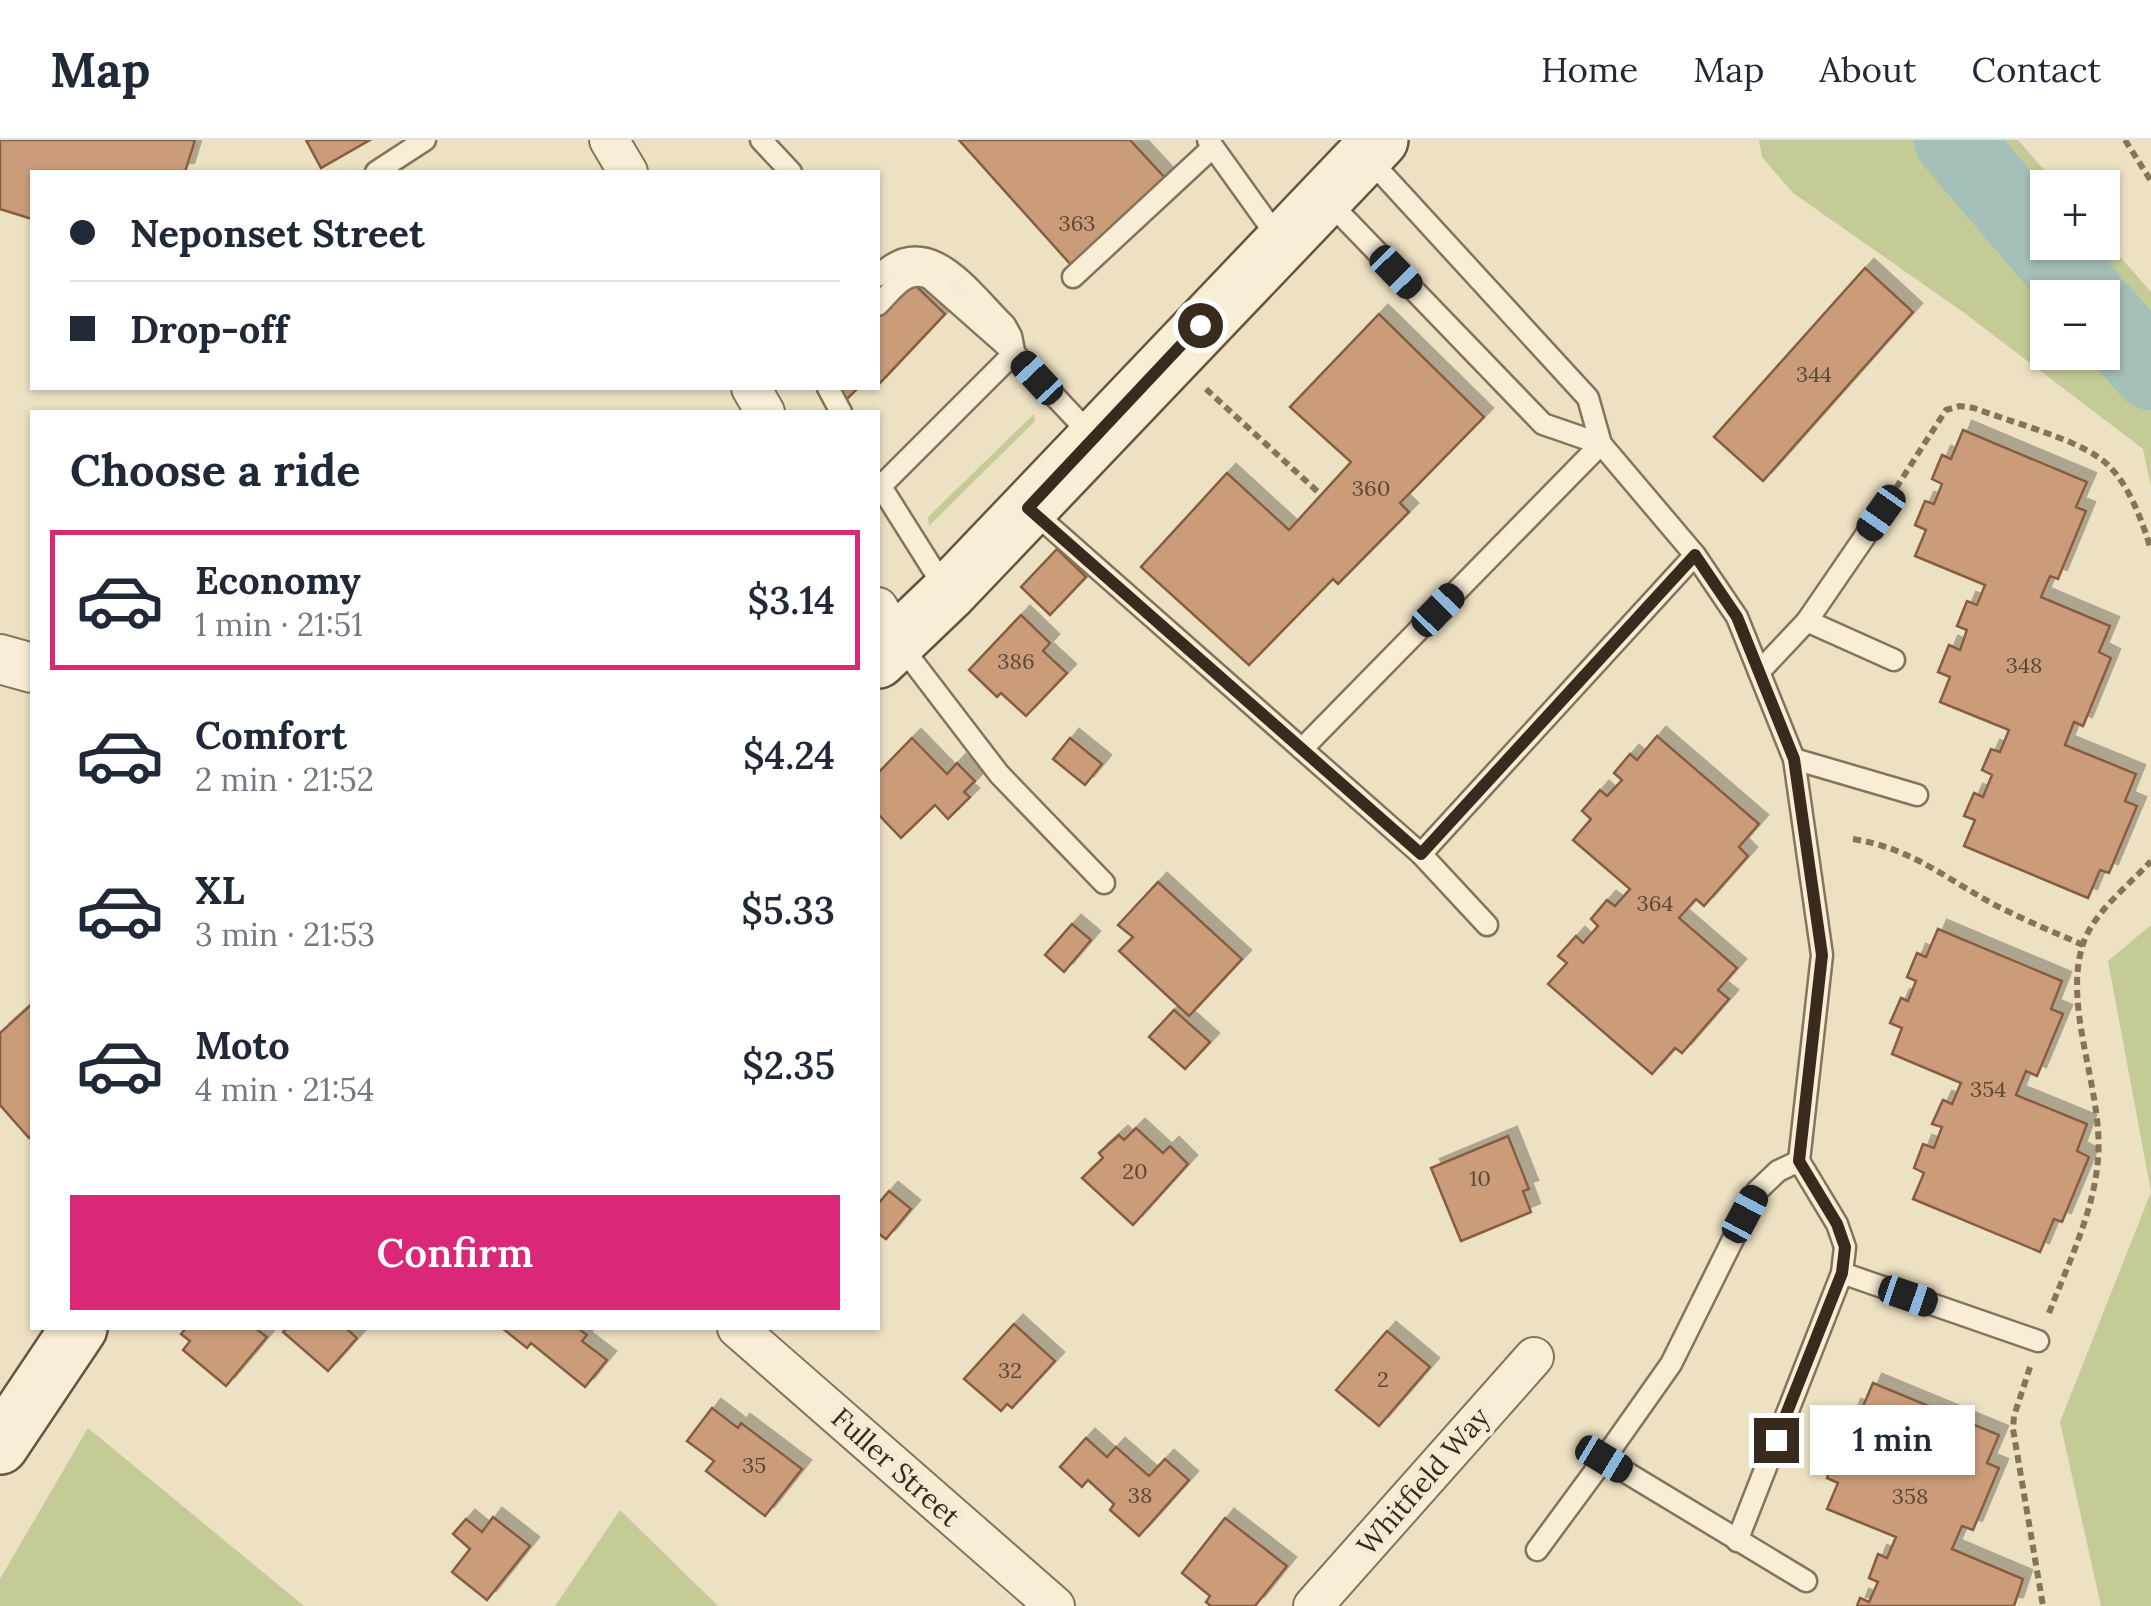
<!DOCTYPE html>
<html lang="en">
<head>
<meta charset="utf-8">
<style>
	:root { --surface:#fff; --page:#f6f6f7; --text:#1f2937; --muted:#747a83; --line:#e0e1e3; --accent:#db2777 }
	body { margin:0; font-family:Lora,serif; background:var(--page); color:var(--text); height:100vh; display:flex; flex-direction:column; font-size:38px; white-space:nowrap }
	* { box-sizing:border-box; margin:0 }
	p { font-size:32px; color:var(--muted) }
	.icon { flex:none; width:55px; height:55px; fill:none; stroke:currentColor; stroke-width:2; stroke-linecap:round; stroke-linejoin:round }
	.map { position:relative; flex:1; overflow:hidden }
	.drawer { position:absolute; left:30px; top:270px; width:850px; height:920px; display:flex; flex-direction:column; background:var(--surface); border-radius:0px; box-shadow:0 2px 8px #0004 }
	.drawer>* { flex:none }
	.hud { position:absolute; left:30px; top:30px; width:850px; height:220px; border-radius:0px; box-shadow:0 2px 8px #0004; display:grid; align-content:center; height:220px; padding:0 40px; background:var(--surface) }
	.fabs { position:absolute; left:2030px; top:30px; display:grid; gap:20px }
	.fabs a { display:grid; place-items:center; width:90px; height:90px; border-radius:0px; background:var(--surface); box-shadow:0 2px 8px #0004; font-size:50px }
	.end { position:absolute; width:45px; height:45px; margin:-22px; border:12px solid #382b1e; background:#fff; box-shadow:0 0 0 5px #fff }
	.from { border-radius:50% }
	.bubble { position:absolute; height:70px; border-radius:0px; background:var(--surface); box-shadow:0 2px 8px #0004; font-size:32px; font-weight:600; line-height:70px; text-align:center }
	.car { position:absolute; width:30px; height:60px; margin:-30px -15px; border-radius:12px; box-shadow:0 0 8px 2px #0007; background:linear-gradient(#222 24%,#8ab4d8 0 40%,#222 0 76%,#8ab4d8 0 86%,#222 0) }
	.hud b { display:flex; align-items:center; gap:35px; height:95px; font-size:38px }
	.hud b+b { border-top:2px solid var(--line) }
	.hud i { width:25px; height:25px; background:var(--text) }
	ul { padding:0; list-style:none }
	li { display:flex; align-items:center; gap:30px; height:140px; margin:0 20px 15px; padding:0 20px; border:5px solid transparent; border-radius:0px }
	li div { flex:1 }
	li b { display:block; font-size:38px }
	li em { font-style:normal; font-weight:600 }
	li.current { border-color:var(--accent) }
	li>.icon { width:90px; height:90px; stroke-width:1.5 }
	h2 { padding:0 40px; font-size:45px; line-height:120px }
	.primary-button { display:flex; gap:20px; margin-top:auto; padding:20px 40px }
	.primary-button a { flex:1; height:115px; border-radius:0px; background:var(--accent); color:#fff; font-size:40px; font-weight:600; line-height:115px; text-align:center }
	header { display:flex; align-items:center; gap:60px; box-sizing:border-box; height:140px; padding:0 50px; background:var(--surface); border-bottom:2px solid var(--line) }
	header strong { font-size:48px }
	nav { display:flex; gap:55px; margin-inline-start:auto; font-size:35px }
	.map>svg:first-child { display:block }
	.green { fill:#c5cb97; fill-rule:evenodd }
	.lines { fill:none; stroke-linecap:round; stroke-linejoin:round }
	.river { stroke:#a5c0b9; stroke-width:78 }
	.building { fill:#cb9c7a; stroke:#865d40; stroke-width:2.5; filter:url(#shadow) }
	.service-casing { stroke:#87735a; stroke-width:25 }
	.minor-casing { stroke:#87735a; stroke-width:42 }
	.tertiary-casing { stroke:#87735a; stroke-width:52 }
	.secondary-casing { stroke:#69543d; stroke-width:60 }
	.path { stroke:#87735a; stroke-width:6; stroke-dasharray:8 5; stroke-linecap:butt }
	.service { stroke:#f8eed6; stroke-width:20 }
	.minor { stroke:#f8eed6; stroke-width:38 }
	.tertiary { stroke:#f8eed6; stroke-width:48 }
	.secondary { stroke:#f8eed6; stroke-width:55 }
	.route { stroke:#382b1e; stroke-width:12 }
	.labels { text-anchor:middle; stroke-width:9; stroke-linejoin:round; paint-order:stroke }
	.number-label { font-size:22px; fill:#5d4735 }
	.street-label { font-size:28px; fill:#382b1e; stroke:#f5ebd3 }
</style>
</head>
<body>
<header>
<strong>Map</strong>
<nav><a>Home</a><a>Map</a><a>About</a><a>Contact</a></nav>
</header>
<div class="map">
<svg width="2151" height="1466" viewBox="0 0 2151 1466">
	<defs>
		<filter id="shadow"><feDropShadow dx="9" dy="-9" stdDeviation="0" flood-color="#0004"/></filter>
	</defs>
	<rect width="100%" height="100%" fill="#ede1c3"/>
	<g class="green">
		<path d="M1759,0H2018L2059,47L2048,48V102H2102L2103,97L2151,152V347L2143,309L1963,172L1793,53L1762,17ZM2048,158H2102V212H2048Z"/>
		<polygon points="1034,274 1035,281 929,386 928,377"/>
		<polygon points="2151,785 2151,1466 2101,1466 2060,1282 2151,1052 2108,821"/>
		<polygon points="88,1288 304,1466 0,1466 0,1439"/>
		<polygon points="620,1370 718,1466 555,1466"/>
	</g>
	<g class="lines">
		<g class="river">
			<polyline points="1953,0 2088,158"/>
			<polyline points="2102,174 2151,231"/>
		</g>
	</g>
	<g class="building">
		<polygon points="0,0 195,0 185,32 32,32 32,79 0,69"/>
		<polygon points="306,0 370,0 321,28"/>
		<polygon points="959,0 1130,0 1167,40 1072,126"/>
		<polygon points="1865,128 1913,172 1763,341 1714,297"/>
		<polygon points="911,141 945,174 878,245 878,175"/>
		<polygon points="1379,174 1484,277 1400,363 1409,372 1338,444 1333,439 1249,525 1141,427 1227,333 1289,390 1351,322 1290,267"/>
		<polygon points="837,248 858,248 844,262"/>
		<polygon points="1963,290 2087,342 2076,367 2086,371 2058,439 2050,436 2041,457 2110,486 2099,512 2111,518 2083,586 2074,582 2065,605 2136,634 2125,661 2137,666 2109,733 2100,730 2088,758 1964,706 1975,680 1964,676 1974,653 1983,657 1992,635 1982,630 1991,609 2000,612 2009,590 1940,562 1950,537 1938,532 1949,505 1960,510 1967,490 1957,486 1967,461 1977,465 1985,445 1915,416 1926,390 1915,385 1925,361 1934,364 1942,344 1932,339 1942,315 1951,319"/>
		<polygon points="1057,409 1086,437 1050,475 1021,447"/>
		<polygon points="1021,475 1050,503 1043,511 1067,533 1026,576 1001,553 997,557 969,530"/>
		<polygon points="1657,596 1759,684 1739,707 1748,716 1704,766 1696,759 1679,778 1737,828 1718,850 1729,859 1682,913 1675,908 1652,934 1548,844 1567,823 1558,816 1576,796 1583,803 1598,786 1591,779 1607,760 1615,766 1630,749 1573,700 1591,679 1582,671 1600,650 1607,656 1622,640 1614,633 1630,614 1637,620"/>
		<polygon points="912,598 947,634 957,623 975,641 964,652 970,657 948,679 935,665 901,698 878,674 878,633"/>
		<polygon points="1070,598 1102,624 1085,645 1053,619"/>
		<polygon points="1158,742 1242,819 1189,876 1119,811 1133,797 1118,785"/>
		<polygon points="1072,784 1091,800 1064,832 1045,815"/>
		<polygon points="1938,789 2062,841 2051,869 2063,874 2037,936 2026,931 2016,955 2087,984 2077,1011 2089,1017 2062,1082 2054,1079 2040,1112 1913,1059 1924,1033 1914,1028 1923,1004 1934,1008 1942,987 1932,984 1943,960 1952,964 1961,943 1892,914 1902,888 1890,883 1901,858 1908,861 1916,841 1907,837 1917,813 1926,817"/>
		<polygon points="32,864 32,995 29,998 0,965 0,893"/>
		<polygon points="1174,870 1210,902 1185,929 1149,897"/>
		<polygon points="1136,988 1163,1013 1170,1006 1188,1024 1133,1085 1082,1038 1103,1018 1099,1013 1119,995 1124,1000"/>
		<polygon points="1508,996 1529,1049 1523,1051 1531,1072 1461,1101 1431,1028"/>
		<polygon points="889,1051 911,1069 886,1099 878,1093 878,1064"/>
		<polygon points="1014,1184 1055,1221 1012,1268 1007,1264 1001,1271 964,1239"/>
		<polygon points="186,1188 255,1188 267,1197 226,1246 183,1210 190,1201 181,1194"/>
		<polygon points="287,1188 346,1188 357,1198 328,1231 283,1192"/>
		<polygon points="502,1188 578,1188 587,1195 582,1201 607,1220 585,1247 531,1203 527,1208"/>
		<polygon points="1387,1191 1430,1227 1379,1286 1336,1250"/>
		<polygon points="1873,1243 1999,1295 1987,1323 1999,1328 1973,1390 1962,1386 1952,1409 2023,1439 2014,1466 1857,1466 1860,1458 1869,1462 1878,1442 1869,1438 1878,1414 1887,1418 1896,1397 1827,1369 1838,1343 1827,1338 1837,1313 1844,1315 1853,1295 1843,1291 1852,1268 1861,1271"/>
		<polygon points="712,1268 738,1288 741,1283 802,1329 765,1376 706,1331 714,1321 687,1301"/>
		<polygon points="1086,1298 1107,1317 1116,1307 1149,1336 1165,1319 1189,1340 1139,1396 1110,1370 1114,1364 1088,1340 1082,1347 1060,1327"/>
		<polygon points="493,1377 530,1406 487,1460 452,1432 470,1409 453,1394 466,1379 482,1392"/>
		<polygon points="1225,1378 1287,1426 1255,1466 1211,1466 1206,1462 1210,1456 1182,1433"/>
	</g>
	<g class="lines">
		<defs>
			<g id="service">
				<polyline points="761,0 791,32"/>
				<polyline points="1208,0 1279,99"/>
				<polyline points="1368,18 1588,258 1601,304 1695,415 1737,477 1794,619 1822,815 1799,1021 1837,1084 1845,1107 1842,1133 1737,1401"/>
				<polyline points="376,32 425,0"/>
				<polyline points="1327,60 1543,284 1601,304"/>
				<path d="M878,136C928,86 969,150 1005,185L1011,196L1014,211"/>
				<polyline points="1073,137 1212,8"/>
				<path d="M878,165C894,149 905,129 929,138L1014,213L1093,297"/>
				<polyline points="828,248 841,272"/>
				<polyline points="878,342 946,450"/>
				<polyline points="880,347 1014,213"/>
				<polyline points="1030,369 1421,714 1695,415"/>
				<polyline points="1807,481 1894,520"/>
				<polyline points="898,502 999,634 1104,743"/>
				<polyline points="1759,532 1807,481 1881,373"/>
				<polyline points="1302,609 1601,304"/>
				<polyline points="1794,619 1917,655"/>
				<polyline points="1421,714 1487,785"/>
				<polyline points="1799,1021 1778,1031 1757,1051 1671,1224 1604,1319 1806,1441"/>
				<polyline points="1842,1133 2038,1201"/>
				<polyline points="1537,1410 1604,1319"/>
			</g>
			<g id="minor">
				<polyline points="609,0 628,32"/>
				<polyline points="751,248 765,272"/>
				<polyline points="878,467 898,502"/>
				<polyline points="737,1188 1055,1466"/>
				<polyline points="1313,1466 1534,1217"/>
			</g>
			<polyline id="tertiary" points="0,519 32,528"/>
			<g id="secondary">
				<polyline points="878,520 948,453 1380,0"/>
				<polyline points="0,1306 79,1188"/>
			</g>
		</defs>
		<use href="#service" class="service-casing"/>
		<use href="#minor" class="minor-casing"/>
		<use href="#tertiary" class="tertiary-casing"/>
		<use href="#secondary" class="secondary-casing"/>
		<g class="path">
			<polyline points="2125,0 2151,41"/>
			<polyline points="1206,249 1318,352"/>
			<path d="M1896,348L1946,270L1960,266L1974,268C2008,281 2069,297 2098,317C2126,335 2142,380 2151,410"/>
			<path d="M1853,699C1916,709 1949,742 2003,769C2029,782 2056,793 2083,805"/>
			<path d="M2049,1173C2068,1124 2094,1072 2098,1019C2104,951 2062,869 2083,804C2093,773 2129,745 2151,721"/>
			<polyline points="2030,1227 2014,1276 2013,1289 2043,1466"/>
		</g>
		<use href="#service" class="service"/>
		<use href="#minor" class="minor"/>
		<use href="#tertiary" class="tertiary"/>
		<use href="#secondary" class="secondary"/>
	</g>
	<g class="lines">
		<polyline class="route" points="1200,185 1028,368 1421,714 1695,415 1737,477 1794,619 1822,815 1799,1021 1837,1084 1845,1107 1842,1133 1776,1300"/>
	</g>
	<g class="labels">
		<g class="number-label">
			<text x="1077" y="91">363</text>
			<text x="1814" y="242">344</text>
			<text x="1371" y="356">360</text>
			<text x="1016" y="529">386</text>
			<text x="2024" y="533">348</text>
			<text x="1655" y="771">364</text>
			<text x="1988" y="957">354</text>
			<text x="1135" y="1039">20</text>
			<text x="1480" y="1046">10</text>
			<text x="1010" y="1238">32</text>
			<text x="1383" y="1247">2</text>
			<text x="754" y="1333">35</text>
			<text x="1140" y="1363">38</text>
			<text x="1910" y="1364">358</text>
		</g>
		<g class="street-label">
			<text transform="translate(896 1327) rotate(42)" y="10">Fuller Street</text>
			<text transform="translate(1423 1341) rotate(-49)" y="10">Whitfield Way</text>
		</g>
	</g>
</svg>
<div class="fabs">
<a>+</a>
<a>−</a>
</div>
<i class="end from" style="left:1200px;top:185px"></i>
<i class="end" style="left:1776px;top:1300px"></i>
<div class="bubble" style="left:1810px;top:1265px;width:165px">1 min</div>
<i class="car" style="left:1396px;top:132px;rotate:136deg"></i>
<i class="car" style="left:1037px;top:238px;rotate:317deg"></i>
<i class="car" style="left:1881px;top:373px;rotate:215deg"></i>
<i class="car" style="left:1438px;top:470px;rotate:44deg"></i>
<i class="car" style="left:1745px;top:1074px;rotate:28deg"></i>
<i class="car" style="left:1908px;top:1156px;rotate:109deg"></i>
<i class="car" style="left:1604px;top:1319px;rotate:121deg"></i>
<div class="hud">
<b><i class="from"></i>Neponset Street</b>
<b><i></i>Drop-off</b>
</div>
<section class="drawer">
<h2>Choose a ride</h2>
<ul>
<li class="current"><svg class="icon" aria-label="car" viewBox="0 0 24 24"><path d="M5 17H2v-5l4-1 3-4h7l3 4 3 1v5h-3M9 17h6M6 11h13"/><circle cx="7" cy="17" r="2"/><circle cx="17" cy="17" r="2"/></svg><div><b>Economy</b><p>1 min · 21:51</p></div><em>$3.14</em></li>
<li><svg class="icon" aria-label="car" viewBox="0 0 24 24"><path d="M5 17H2v-5l4-1 3-4h7l3 4 3 1v5h-3M9 17h6M6 11h13"/><circle cx="7" cy="17" r="2"/><circle cx="17" cy="17" r="2"/></svg><div><b>Comfort</b><p>2 min · 21:52</p></div><em>$4.24</em></li>
<li><svg class="icon" aria-label="car" viewBox="0 0 24 24"><path d="M5 17H2v-5l4-1 3-4h7l3 4 3 1v5h-3M9 17h6M6 11h13"/><circle cx="7" cy="17" r="2"/><circle cx="17" cy="17" r="2"/></svg><div><b>XL</b><p>3 min · 21:53</p></div><em>$5.33</em></li>
<li><svg class="icon" aria-label="car" viewBox="0 0 24 24"><path d="M5 17H2v-5l4-1 3-4h7l3 4 3 1v5h-3M9 17h6M6 11h13"/><circle cx="7" cy="17" r="2"/><circle cx="17" cy="17" r="2"/></svg><div><b>Moto</b><p>4 min · 21:54</p></div><em>$2.35</em></li>
</ul>
<div class="primary-button"><a>Confirm</a></div>
</section>
</div>
</body>
</html>
